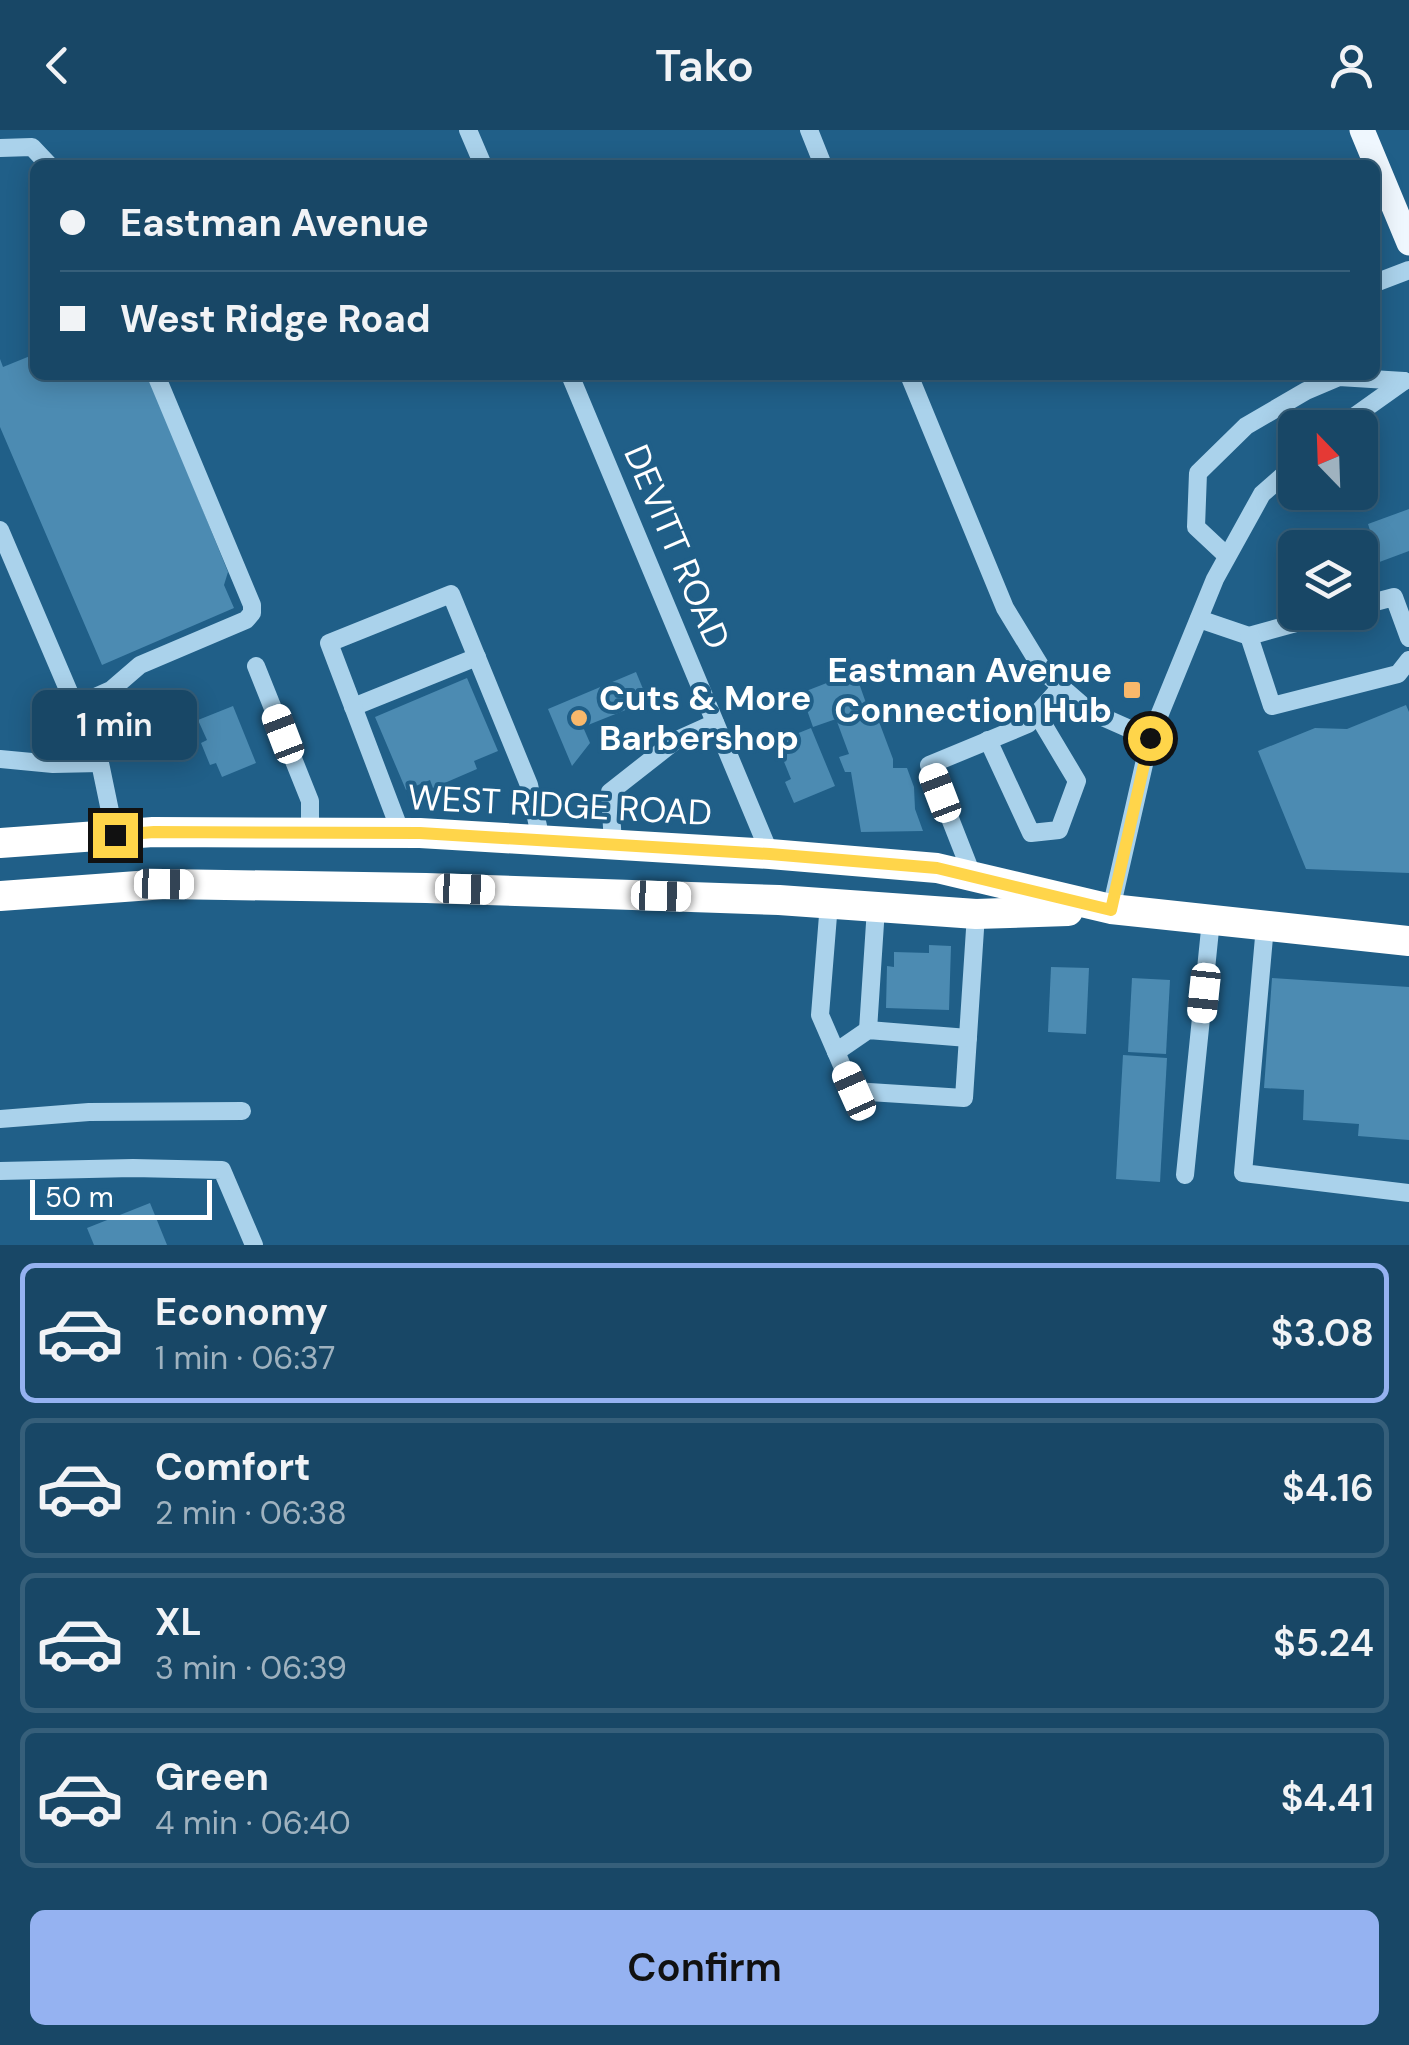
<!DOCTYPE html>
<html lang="en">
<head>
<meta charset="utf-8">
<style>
	:root { --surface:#184766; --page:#214e6c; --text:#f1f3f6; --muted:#9fb2bf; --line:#365f7a; --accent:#95b2f1 }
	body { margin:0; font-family:"DM Sans",sans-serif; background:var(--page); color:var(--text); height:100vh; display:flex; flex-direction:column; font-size:38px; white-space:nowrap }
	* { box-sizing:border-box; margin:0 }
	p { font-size:32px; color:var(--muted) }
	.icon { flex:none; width:55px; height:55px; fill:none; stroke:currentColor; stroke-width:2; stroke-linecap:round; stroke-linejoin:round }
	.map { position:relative; height:1115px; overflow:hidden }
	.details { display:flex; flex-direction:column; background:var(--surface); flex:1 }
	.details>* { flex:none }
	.hud { position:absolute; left:30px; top:30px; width:1350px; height:220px; border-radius:15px; box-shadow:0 5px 25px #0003,0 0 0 2px var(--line); display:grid; align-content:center; height:220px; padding:0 30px; background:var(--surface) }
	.needle { width:65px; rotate:337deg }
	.tools { position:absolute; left:1278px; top:280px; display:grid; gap:20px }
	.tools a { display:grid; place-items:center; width:100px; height:100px; border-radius:15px; background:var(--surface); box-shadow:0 5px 25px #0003,0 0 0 2px var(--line); font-size:50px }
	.scale { position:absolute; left:30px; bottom:25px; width:182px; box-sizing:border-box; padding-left:10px; border:5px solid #fff; border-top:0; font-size:28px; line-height:35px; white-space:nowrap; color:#fff; -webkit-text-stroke:8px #205f88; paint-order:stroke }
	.end { position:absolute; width:45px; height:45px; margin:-22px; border:12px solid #ffd54a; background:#111; box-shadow:0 0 0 5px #111 }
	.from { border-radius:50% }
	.bubble { position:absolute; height:70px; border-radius:15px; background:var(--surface); box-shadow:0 5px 25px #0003,0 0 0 2px var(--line); font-size:32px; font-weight:600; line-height:70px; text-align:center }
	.car { position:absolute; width:30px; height:60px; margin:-30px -15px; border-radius:12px; box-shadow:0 0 8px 2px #0007; background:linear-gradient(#fff 24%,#345 0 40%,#fff 0 76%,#345 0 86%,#fff 0) }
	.hud b { display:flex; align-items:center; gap:35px; height:95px; font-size:38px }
	.hud b+b { border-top:2px solid var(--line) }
	.hud i { width:25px; height:25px; background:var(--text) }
	ul { padding:18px 0 0; list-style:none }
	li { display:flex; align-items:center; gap:30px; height:140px; margin:0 20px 15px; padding:0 10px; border:5px solid var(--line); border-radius:15px }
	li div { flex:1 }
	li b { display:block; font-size:38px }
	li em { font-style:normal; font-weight:600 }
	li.on { border-color:var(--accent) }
	li>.icon { width:90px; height:90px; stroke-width:1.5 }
	.action { display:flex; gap:20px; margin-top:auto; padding:20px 30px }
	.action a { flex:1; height:115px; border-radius:15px; background:var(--accent); color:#111; font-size:40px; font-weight:600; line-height:115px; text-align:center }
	header { display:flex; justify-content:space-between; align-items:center; height:130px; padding:0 30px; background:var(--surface); font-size:45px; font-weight:600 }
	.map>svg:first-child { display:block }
	.building { fill:#4c8bb2 }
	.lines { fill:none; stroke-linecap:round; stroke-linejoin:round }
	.minor { stroke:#aad2eb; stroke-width:18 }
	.major { stroke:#eff7fe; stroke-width:25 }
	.highway { stroke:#fff; stroke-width:30 }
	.route { stroke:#ffd54a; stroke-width:12 }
	.poi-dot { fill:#f8b86b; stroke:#205f88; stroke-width:4 }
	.labels { text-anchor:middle; stroke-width:8; stroke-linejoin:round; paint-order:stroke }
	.street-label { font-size:35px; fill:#fff; stroke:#205f88 }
	.poi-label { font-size:35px; font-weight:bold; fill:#fff; stroke:#205f88; text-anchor:end }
</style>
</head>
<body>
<header><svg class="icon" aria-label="back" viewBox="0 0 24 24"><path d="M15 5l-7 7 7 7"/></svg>Tako<svg class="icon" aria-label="person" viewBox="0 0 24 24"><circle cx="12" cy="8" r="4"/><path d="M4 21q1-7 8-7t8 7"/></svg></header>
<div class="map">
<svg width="1409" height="1115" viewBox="0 0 1409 1115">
	<rect width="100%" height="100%" fill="#205f88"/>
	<g class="building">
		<polygon points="35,224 35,245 148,245 228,442 224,455 234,478 102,535 0,297 0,229 3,237"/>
		<polygon points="1409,379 1409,421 1366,437 1357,412 1372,407 1368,394"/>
		<polygon points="636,542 648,571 583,597 590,613 572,636 548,579"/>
		<polygon points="855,542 866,573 872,573 893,629 893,638 907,638 914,657 915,679 923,701 861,702 851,642 845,642 839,627 849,624 836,589 813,597 801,563"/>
		<polygon points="467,548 498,621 474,631 477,639 433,658 430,650 406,660 375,587"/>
		<polygon points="1406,575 1409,582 1409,743 1306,739 1258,621 1315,598 1347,599"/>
		<polygon points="233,576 256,633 222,647 216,633 210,635 201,613 207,610 198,590"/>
		<polygon points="160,583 174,616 136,632 122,600"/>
		<polygon points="811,598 835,656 794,673 785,652 791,649 776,612"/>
		<polygon points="929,815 951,816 949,880 886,878 887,836 894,837 894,822 929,823"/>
		<polygon points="1051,837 1089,838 1086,904 1048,902"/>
		<polygon points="1132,848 1170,850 1166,924 1128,922"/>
		<polygon points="1272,848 1409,857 1409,1010 1358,1006 1359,994 1303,990 1304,960 1264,958"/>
		<polygon points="1123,925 1167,928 1160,1052 1116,1049"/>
		<polygon points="150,1073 167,1115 94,1115 87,1098"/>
	</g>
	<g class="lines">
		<g class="minor">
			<polyline points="468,0 483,35"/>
			<polyline points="809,0 823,35"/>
			<polyline points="0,18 32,17 49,35"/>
			<polyline points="1375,153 1409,140"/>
			<polyline points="570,245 770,724"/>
			<polyline points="909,245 1005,478 1044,542 1089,581 1150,608"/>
			<polyline points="1338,298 1404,251"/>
			<polyline points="0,400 75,576"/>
			<polyline points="1227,426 1196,397 1198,343 1246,296 1306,261 1339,247 1404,251"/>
			<polyline points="1360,476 1394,467 1409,508"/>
			<polyline points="1199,489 1249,506 1336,482"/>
			<polyline points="1249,506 1272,576 1398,544 1409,530"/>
			<polyline points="256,536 310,671 310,702"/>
			<polyline points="353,577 477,527"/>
			<polyline points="988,610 1031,703 1059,700 1077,651 1037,584"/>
			<polyline points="0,629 53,634 100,633 75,576 111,560 140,535 246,490 252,483 252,475 156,245"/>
			<polyline points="100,633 115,705"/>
			<polyline points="401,703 329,513 451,464 529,655 541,710"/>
			<polyline points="613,715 610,662 675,611 715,593"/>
			<polyline points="973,747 929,635 1028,594 1061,557"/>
			<polyline points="829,773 820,885 853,961 964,968 976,784"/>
			<polyline points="1111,779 1150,608 1215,449 1262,364 1295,335"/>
			<polyline points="1265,796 1243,1043 1409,1063"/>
			<polyline points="868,900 876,778"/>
			<polyline points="836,922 868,900 968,908"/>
			<polyline points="0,989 89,982 242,981"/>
			<polyline points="0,1041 133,1038 222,1040 254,1115"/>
			<polyline points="1185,1045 1211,790"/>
		</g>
		<polyline class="major" points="1362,0 1409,113"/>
		<g class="highway">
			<polyline points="0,713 153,702 420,703 770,724 937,738 1111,779 1409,811"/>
			<polyline points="0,766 165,754 426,758 779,770 976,784 1068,781"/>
		</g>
	</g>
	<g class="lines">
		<polyline class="route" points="115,705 154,702 420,703 770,724 937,738 1111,780 1150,608"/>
	</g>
	<g class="poi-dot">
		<rect x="1122" y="550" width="20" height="20" rx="5"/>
		<circle cx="579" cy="588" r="10"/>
	</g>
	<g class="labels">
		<g class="street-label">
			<text transform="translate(677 417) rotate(67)" y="12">DEVITT ROAD</text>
			<text transform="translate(560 675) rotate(3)" y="12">WEST RIDGE ROAD</text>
		</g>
		<g class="poi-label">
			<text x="1112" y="552">Eastman Avenue<tspan x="1112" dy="40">Connection Hub</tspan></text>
			<text x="599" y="580" text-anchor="start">Cuts &amp; More<tspan x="599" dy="40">Barbershop</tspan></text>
		</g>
	</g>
</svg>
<div class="tools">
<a><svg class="needle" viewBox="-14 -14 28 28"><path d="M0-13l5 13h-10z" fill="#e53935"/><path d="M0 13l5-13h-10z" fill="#9fb2bf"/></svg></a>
<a><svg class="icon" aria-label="layers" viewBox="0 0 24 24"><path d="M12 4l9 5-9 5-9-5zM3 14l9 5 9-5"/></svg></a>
</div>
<div class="scale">50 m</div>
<i class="end from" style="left:1150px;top:608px"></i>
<i class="end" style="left:115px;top:705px"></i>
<div class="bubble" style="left:32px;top:560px;width:165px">1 min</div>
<i class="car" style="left:283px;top:604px;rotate:339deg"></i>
<i class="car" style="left:940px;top:663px;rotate:339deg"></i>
<i class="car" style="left:164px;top:754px;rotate:91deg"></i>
<i class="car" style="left:465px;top:759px;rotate:92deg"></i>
<i class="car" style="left:661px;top:766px;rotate:92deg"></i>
<i class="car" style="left:1204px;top:863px;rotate:186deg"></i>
<i class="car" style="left:854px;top:961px;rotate:336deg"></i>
<div class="hud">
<b><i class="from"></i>Eastman Avenue</b>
<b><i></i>West Ridge Road</b>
</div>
</div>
<section class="details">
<ul>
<li class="on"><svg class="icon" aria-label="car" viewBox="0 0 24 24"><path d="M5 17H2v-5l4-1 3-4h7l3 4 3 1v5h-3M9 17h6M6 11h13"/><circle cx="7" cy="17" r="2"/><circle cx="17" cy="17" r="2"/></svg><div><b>Economy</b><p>1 min · 06:37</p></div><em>$3.08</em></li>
<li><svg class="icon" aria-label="car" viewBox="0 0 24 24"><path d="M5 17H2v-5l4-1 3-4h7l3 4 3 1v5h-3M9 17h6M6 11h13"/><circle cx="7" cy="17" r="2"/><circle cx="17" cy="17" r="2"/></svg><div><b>Comfort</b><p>2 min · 06:38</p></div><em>$4.16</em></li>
<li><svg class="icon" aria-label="car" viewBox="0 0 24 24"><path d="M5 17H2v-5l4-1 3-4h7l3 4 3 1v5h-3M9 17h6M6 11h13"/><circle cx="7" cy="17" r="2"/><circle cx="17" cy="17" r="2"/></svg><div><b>XL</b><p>3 min · 06:39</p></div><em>$5.24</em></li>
<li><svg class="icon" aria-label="car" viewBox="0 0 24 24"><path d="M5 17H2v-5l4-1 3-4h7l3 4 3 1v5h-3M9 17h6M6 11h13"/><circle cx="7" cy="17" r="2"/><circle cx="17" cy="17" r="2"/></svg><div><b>Green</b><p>4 min · 06:40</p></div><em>$4.41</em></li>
</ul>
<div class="action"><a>Confirm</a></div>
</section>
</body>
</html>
